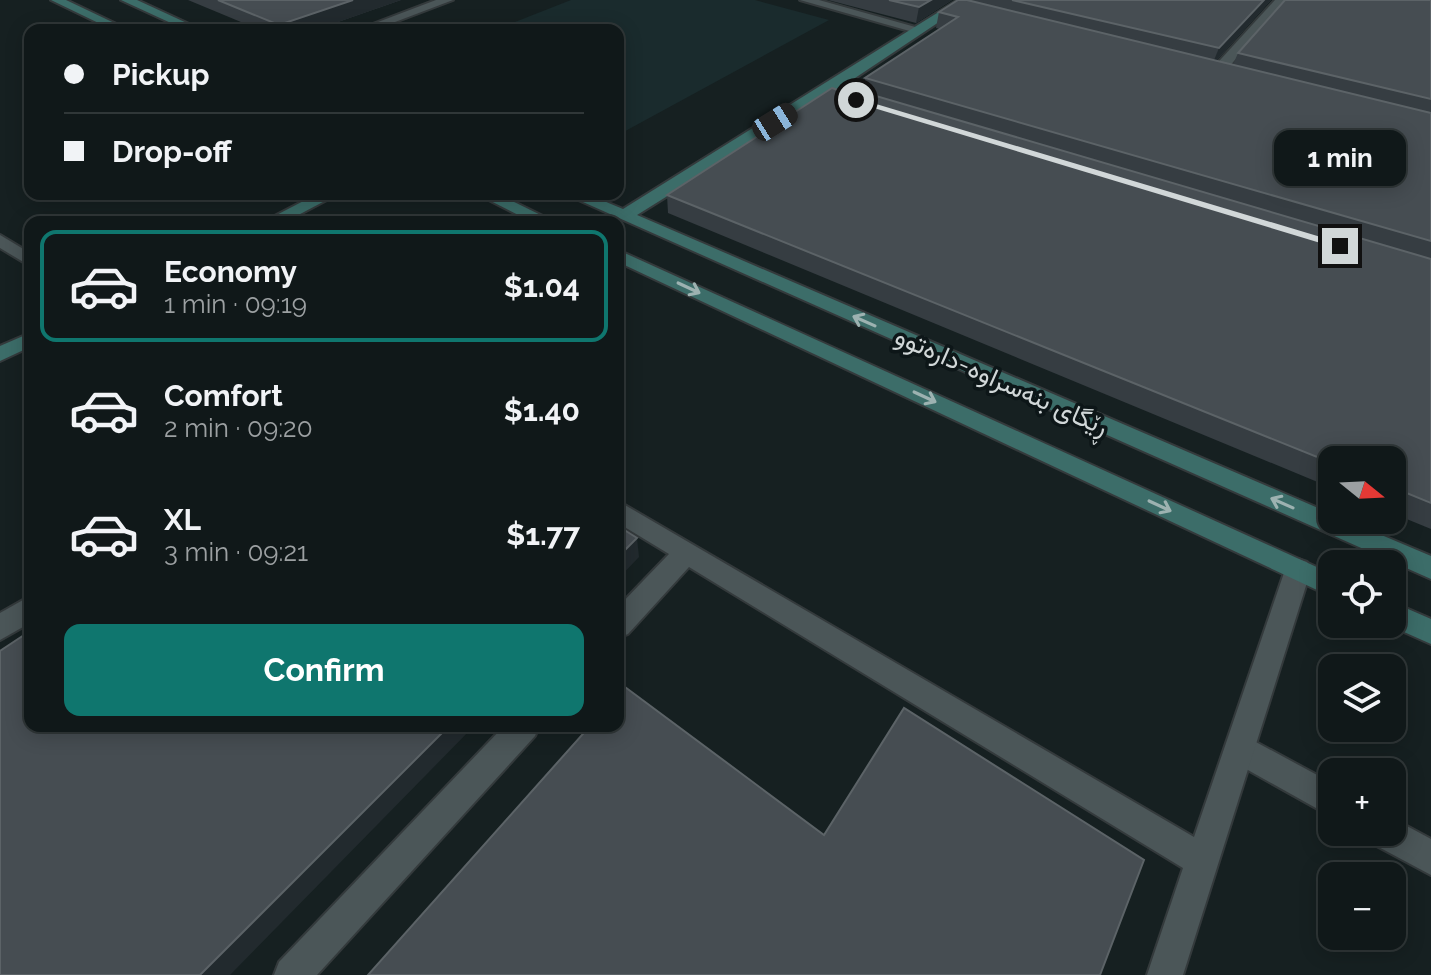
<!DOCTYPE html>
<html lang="en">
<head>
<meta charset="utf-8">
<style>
	:root { --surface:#101819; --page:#1e2526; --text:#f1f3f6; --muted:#9ca0a2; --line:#303738; --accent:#0f766e }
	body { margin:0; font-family:Raleway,Vazirmatn,sans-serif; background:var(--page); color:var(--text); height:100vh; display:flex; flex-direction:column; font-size:30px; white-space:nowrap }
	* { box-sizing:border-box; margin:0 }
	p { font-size:26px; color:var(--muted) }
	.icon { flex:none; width:44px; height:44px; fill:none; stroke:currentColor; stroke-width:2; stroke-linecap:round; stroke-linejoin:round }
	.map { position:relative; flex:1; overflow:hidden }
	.panel { position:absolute; left:24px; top:216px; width:600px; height:516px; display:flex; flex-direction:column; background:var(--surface); border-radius:16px; box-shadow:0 4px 20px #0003,0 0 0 2px var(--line) }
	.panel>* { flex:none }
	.banner { position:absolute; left:24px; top:24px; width:600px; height:176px; border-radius:16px; box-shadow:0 4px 20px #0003,0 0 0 2px var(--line); display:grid; align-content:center; height:176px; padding:0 40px; background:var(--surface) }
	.needle { width:52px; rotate:108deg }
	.buttons { position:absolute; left:1318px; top:446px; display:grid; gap:16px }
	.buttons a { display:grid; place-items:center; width:88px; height:88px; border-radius:16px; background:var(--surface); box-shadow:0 4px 20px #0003,0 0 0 2px var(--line); font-size:40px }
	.end { position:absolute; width:36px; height:36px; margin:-18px; border:10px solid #d1d7d8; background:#111; box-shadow:0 0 0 4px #111 }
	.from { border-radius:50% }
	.bubble { position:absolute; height:56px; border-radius:16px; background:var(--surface); box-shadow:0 4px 20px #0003,0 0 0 2px var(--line); font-size:26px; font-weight:700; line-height:56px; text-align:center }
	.car { position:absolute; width:24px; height:48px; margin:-24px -12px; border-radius:10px; box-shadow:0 0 6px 2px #0007; background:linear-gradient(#222 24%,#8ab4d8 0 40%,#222 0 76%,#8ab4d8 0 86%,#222 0) }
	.banner b { display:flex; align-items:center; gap:28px; height:76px; font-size:30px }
	.banner b+b { border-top:2px solid var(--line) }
	.banner i { width:20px; height:20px; background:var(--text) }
	ul { padding:14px 0 0; list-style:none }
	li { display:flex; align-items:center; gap:24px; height:112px; margin:0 16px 12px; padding:0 24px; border:4px solid transparent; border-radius:16px }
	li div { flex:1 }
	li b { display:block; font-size:30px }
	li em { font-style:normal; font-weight:700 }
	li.active { border-color:var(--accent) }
	li>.icon { width:72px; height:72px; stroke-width:1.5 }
	.cta { display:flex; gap:16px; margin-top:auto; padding:16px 40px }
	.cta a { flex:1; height:92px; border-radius:16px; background:var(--accent); color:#fff; font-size:32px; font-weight:700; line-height:92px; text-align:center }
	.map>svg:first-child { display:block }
	.built { fill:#1a2b2d }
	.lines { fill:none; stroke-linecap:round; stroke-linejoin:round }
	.lane-casing { stroke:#343a3c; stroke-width:4 }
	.street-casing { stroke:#343a3c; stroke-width:4 }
	.secondary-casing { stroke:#343a3c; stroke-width:4 }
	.lane { fill:#4b5658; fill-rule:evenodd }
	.street { fill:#4b5658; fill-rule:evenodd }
	.secondary { fill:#3c6d69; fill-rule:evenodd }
	.wall { fill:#363d42 }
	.shaded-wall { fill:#222a2e }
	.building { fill:#464d52; stroke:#5c6367; stroke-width:2 }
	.oneway { stroke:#9db2b1 }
	.route { fill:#d1d7d8 }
	.labels { text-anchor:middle; stroke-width:7; stroke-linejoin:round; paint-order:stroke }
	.street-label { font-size:26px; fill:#d1d7d8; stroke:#0d1618 }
</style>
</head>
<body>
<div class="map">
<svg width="1431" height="975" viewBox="0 0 1431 975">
	<rect width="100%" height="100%" fill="#162021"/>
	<polygon class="built" points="571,0 755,0 829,20 618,135 618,30 495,30"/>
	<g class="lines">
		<defs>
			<g id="lane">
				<polygon points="1241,734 1332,783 1332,817 1230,760 1226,749 1230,738"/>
				<polygon points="1392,818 1431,839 1431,875 1373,844 1368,832 1392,832"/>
			</g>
			<g id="street">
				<polygon points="436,0 453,0 374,30 357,30"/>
				<polygon points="800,0 819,0 926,30 920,34"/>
				<polygon points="1275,0 1287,0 1221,76 1211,76 1211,70"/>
				<polygon points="0,235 30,253 30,266 0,248"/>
				<polygon points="618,501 1194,837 1285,570 1289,562 1298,559 1307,562 1311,570 1183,975 1147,975 1183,868 689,567 628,634 618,638 618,607 669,554 618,523"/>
				<polygon points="30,596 30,623 0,640 0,613"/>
				<polygon points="504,726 539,726 535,736 317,975 274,975 279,962"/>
			</g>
			<g id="secondary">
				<polygon points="51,0 66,0 129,30 113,30"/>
				<polygon points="121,0 137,0 202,30 186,30"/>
				<polygon points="958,0 972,0 831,94 637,215 1332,514 1332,520 1346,520 1431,556 1431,579 565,194 587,194 623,209"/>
				<polygon points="317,194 338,194 285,222 263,222"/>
				<polygon points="477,194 498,194 555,222 532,222"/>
				<polygon points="618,250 1332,574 1332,597 618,262"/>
				<polygon points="30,333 30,347 0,361 0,346"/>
				<polygon points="1392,602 1431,619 1431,644 1386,624 1392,624"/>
			</g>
		</defs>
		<use href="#lane" class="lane-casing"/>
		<use href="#street" class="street-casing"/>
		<use href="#secondary" class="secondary-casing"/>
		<use href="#lane" class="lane"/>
		<use href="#street" class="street"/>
		<use href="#secondary" class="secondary"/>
	</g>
	<g class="wall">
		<polygon points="188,0 401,0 315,30 260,30"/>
		<polygon points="828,0 952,0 916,23"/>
		<polygon points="970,0 1271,0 1216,61 1233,65 1238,53 1431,0 1431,529 1392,513 1392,460 1332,460 1332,488 668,213 667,195 844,92 863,92 865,78 940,29 936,28 939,12"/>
	</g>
	<g class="shaded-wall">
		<polygon points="353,0 401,0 315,30 281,30 279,25"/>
		<polygon points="931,0 952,0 916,23 919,7"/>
		<polygon points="1264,0 1271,0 1212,65 1219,48"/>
		<polygon points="637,538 639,557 618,579 618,557"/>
		<polygon points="449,726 474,726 230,975 200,975"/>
	</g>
	<g class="building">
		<polygon points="218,0 353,0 279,25"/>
		<polygon points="889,0 931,0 919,7"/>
		<polygon points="958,0 967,0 1431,113 1431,241 865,78 958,17 939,12"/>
		<polygon points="1012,0 1264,0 1219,48"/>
		<polygon points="1285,0 1431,0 1431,99 1238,53"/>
		<polygon points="832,88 844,92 849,88 1431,259 1431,503 1392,487 1392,460 1332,460 1332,463 667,195"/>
		<polygon points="618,526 637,538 618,557"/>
		<polygon points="30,631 30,726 449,726 200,975 0,975 0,651"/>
		<polygon points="625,687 824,835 904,708 1144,860 1100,975 368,975 590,726 618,726 618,695"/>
	</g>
	<defs><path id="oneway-shaft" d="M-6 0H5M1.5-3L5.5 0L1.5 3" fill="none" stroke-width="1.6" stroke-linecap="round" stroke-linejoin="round" transform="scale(2)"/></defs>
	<g class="oneway">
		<use href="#oneway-shaft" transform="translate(689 288) rotate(25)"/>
		<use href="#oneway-shaft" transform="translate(864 321) rotate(-156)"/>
		<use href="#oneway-shaft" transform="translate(925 397) rotate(25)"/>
		<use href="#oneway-shaft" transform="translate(1282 503) rotate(-156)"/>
		<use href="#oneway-shaft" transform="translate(1160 506) rotate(25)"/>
	</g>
	<polygon class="route" points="856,98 1344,244 1345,246 1337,248 854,102"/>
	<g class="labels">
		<g class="street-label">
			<text transform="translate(1002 381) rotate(24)" y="9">ڕێگای بنەسراوە-دارەتوو</text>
		</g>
	</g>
</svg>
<div class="buttons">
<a><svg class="needle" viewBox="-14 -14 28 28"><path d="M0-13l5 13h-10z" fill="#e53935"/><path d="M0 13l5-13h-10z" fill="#9ca0a2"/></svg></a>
<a><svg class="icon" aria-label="locate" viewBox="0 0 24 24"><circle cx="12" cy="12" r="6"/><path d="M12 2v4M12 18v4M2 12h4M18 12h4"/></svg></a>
<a><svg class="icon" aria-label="layers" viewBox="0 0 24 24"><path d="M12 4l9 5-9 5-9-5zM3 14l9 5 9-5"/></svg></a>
<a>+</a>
<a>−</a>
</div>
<i class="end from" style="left:856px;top:100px"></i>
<i class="end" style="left:1340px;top:246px"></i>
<div class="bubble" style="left:1274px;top:130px;width:132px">1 min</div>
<i class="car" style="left:775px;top:122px;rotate:58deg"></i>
<div class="banner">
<b><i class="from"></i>Pickup</b>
<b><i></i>Drop-off</b>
</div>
<section class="panel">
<ul>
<li class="active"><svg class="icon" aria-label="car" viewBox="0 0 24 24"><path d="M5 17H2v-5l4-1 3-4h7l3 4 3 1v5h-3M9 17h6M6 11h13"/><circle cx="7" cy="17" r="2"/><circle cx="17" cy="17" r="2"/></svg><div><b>Economy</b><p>1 min · 09:19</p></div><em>$1.04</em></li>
<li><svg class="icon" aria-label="car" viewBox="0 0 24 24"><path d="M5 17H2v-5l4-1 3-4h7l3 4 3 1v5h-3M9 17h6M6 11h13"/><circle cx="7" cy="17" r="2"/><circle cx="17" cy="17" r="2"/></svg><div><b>Comfort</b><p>2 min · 09:20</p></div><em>$1.40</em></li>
<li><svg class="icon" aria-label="car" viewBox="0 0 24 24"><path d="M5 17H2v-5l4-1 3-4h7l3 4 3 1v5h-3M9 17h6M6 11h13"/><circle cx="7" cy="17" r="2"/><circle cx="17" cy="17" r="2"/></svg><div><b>XL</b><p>3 min · 09:21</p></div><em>$1.77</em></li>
</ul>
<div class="cta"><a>Confirm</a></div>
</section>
</div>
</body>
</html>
